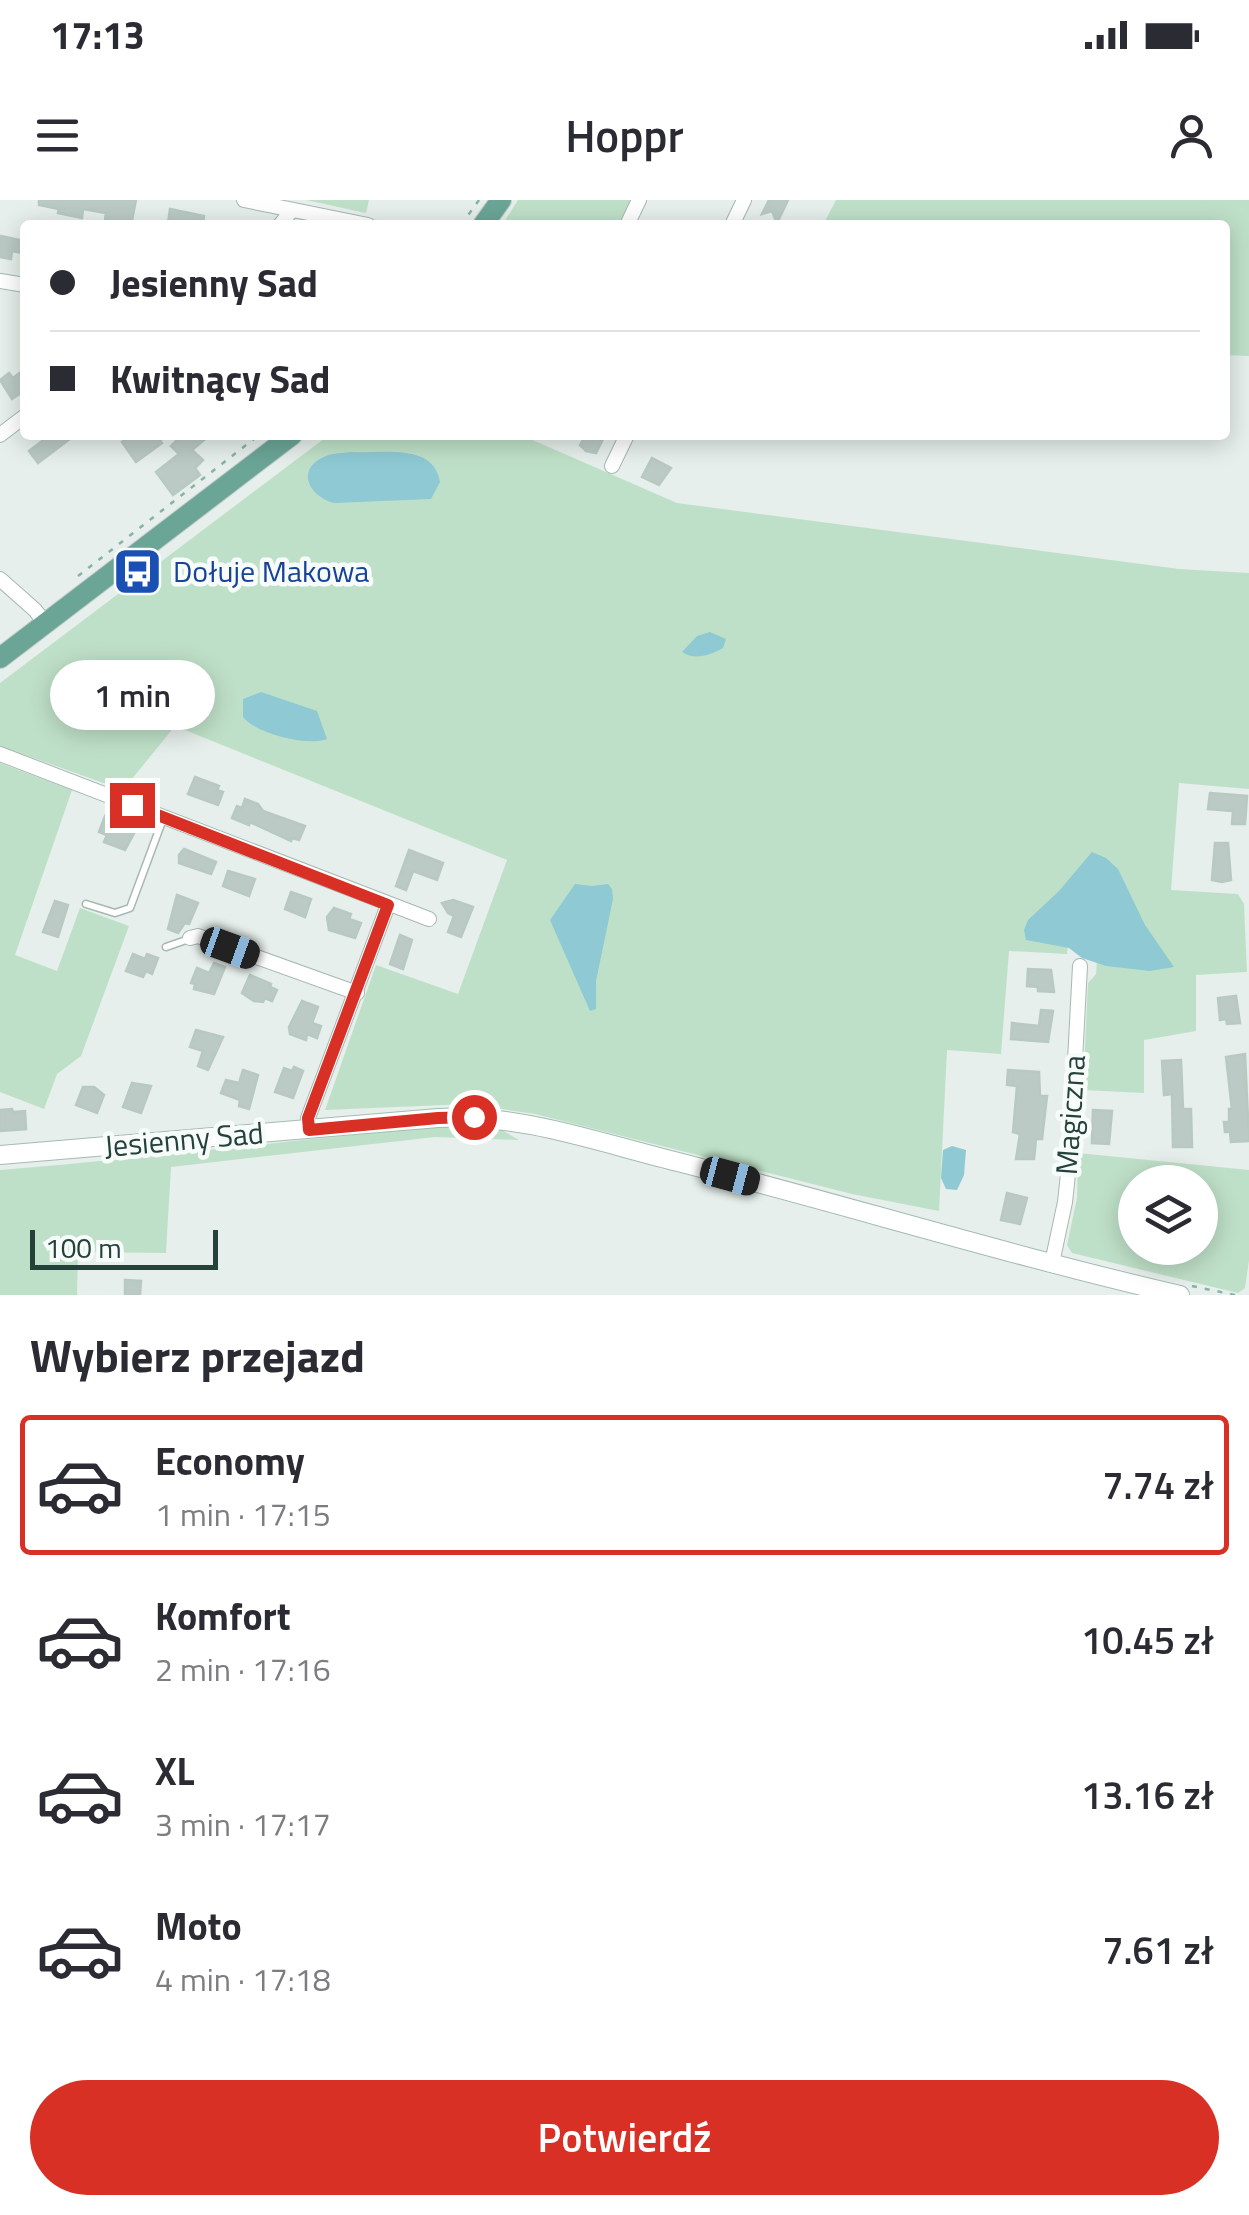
<!DOCTYPE html>
<html lang="pl">
<head>
<meta charset="utf-8">
<style>
	:root { --surface:#fff; --page:#f7f7f7; --text:#2b2b33; --muted:#7c7c81; --line:#e1e1e2; --accent:#d93025 }
	body { margin:0; font-family:"Titillium Web",sans-serif; background:var(--page); color:var(--text); height:100vh; display:flex; flex-direction:column; font-size:38px; white-space:nowrap }
	* { box-sizing:border-box; margin:0 }
	p { font-size:32px; color:var(--muted) }
	.icon { flex:none; width:55px; height:55px; fill:none; stroke:currentColor; stroke-width:2; stroke-linecap:round; stroke-linejoin:round }
	.map { position:relative; height:1095px; overflow:hidden }
	.details { display:flex; flex-direction:column; background:var(--surface); flex:1 }
	.details>* { flex:none }
	.top-card { position:absolute; left:20px; top:20px; width:1210px; height:220px; border-radius:10px; box-shadow:0 5px 25px #0003; display:grid; align-content:center; height:220px; padding:0 30px; background:var(--surface) }
	.buttons { position:absolute; left:1118px; top:965px; display:grid; gap:20px }
	.buttons a { display:grid; place-items:center; width:100px; height:100px; border-radius:50%; background:var(--surface); box-shadow:0 5px 25px #0003; font-size:50px }
	.scale { position:absolute; left:30px; bottom:25px; width:188px; box-sizing:border-box; padding-left:10px; border:5px solid #24423a; border-top:0; font-size:28px; line-height:35px; white-space:nowrap; color:#24423a; -webkit-text-stroke:8px #f7fbf9; paint-order:stroke }
	.end { position:absolute; width:45px; height:45px; margin:-22px; border:12px solid #d93025; background:#fff; box-shadow:0 0 0 5px #fff }
	.from { border-radius:50% }
	.bubble { position:absolute; height:70px; border-radius:35px; background:var(--surface); box-shadow:0 5px 25px #0003; font-size:32px; font-weight:600; line-height:70px; text-align:center }
	.car { position:absolute; width:30px; height:60px; margin:-30px -15px; border-radius:12px; box-shadow:0 0 8px 2px #0007; background:linear-gradient(#222 24%,#8ab4d8 0 40%,#222 0 76%,#8ab4d8 0 86%,#222 0) }
	.top-card b { display:flex; align-items:center; gap:35px; height:95px; font-size:38px }
	.top-card b+b { border-top:2px solid var(--line) }
	.top-card i { width:25px; height:25px; background:var(--text) }
	ul { padding:0; list-style:none }
	li { display:flex; align-items:center; gap:30px; height:140px; margin:0 20px 15px; padding:0 10px; border:5px solid transparent; border-radius:10px }
	li div { flex:1 }
	li b { display:block; font-size:38px }
	li em { font-style:normal; font-weight:600 }
	li.active { border-color:var(--accent) }
	li>.icon { width:90px; height:90px; stroke-width:1.5 }
	h2 { padding:0 30px; font-size:45px; line-height:120px }
	.primary-button { display:flex; gap:20px; margin-top:auto; padding:20px 30px }
	.primary-button a { flex:1; height:115px; border-radius:60px; background:var(--accent); color:#fff; font-size:40px; font-weight:600; line-height:115px; text-align:center }
	.status { display:flex; justify-content:space-between; align-items:center; height:70px; padding:0 50px; background:var(--surface); direction:ltr }
	.status svg { height:28px; fill:currentColor }
	header { display:flex; justify-content:space-between; align-items:center; height:130px; padding:0 30px; background:var(--surface); font-size:45px; font-weight:600 }
	.map>svg:first-child { display:block }
	.green { fill:#bfe0c8; fill-rule:evenodd }
	.water { fill:#8ec9d4 }
	.building { fill:#bbcac4; stroke:#b8c9c2; stroke-width:2.5 }
	.lines { fill:none; stroke-linecap:round; stroke-linejoin:round }
	.lane-casing { stroke:#a8b8b2; stroke-width:9 }
	.street-casing { stroke:#a8b8b2; stroke-width:16 }
	.secondary-casing { stroke:#a4bbb3; stroke-width:20 }
	.primary-casing { stroke:#c2cac8; stroke-width:22 }
	.path { stroke:#86b3a5; stroke-width:2.5; stroke-dasharray:5 8; stroke-linecap:butt }
	.lane { stroke:#fff; stroke-width:6 }
	.street { stroke:#fff; stroke-width:14 }
	.secondary { stroke:#fff; stroke-width:18 }
	.primary { stroke:#6aa596; stroke-width:20 }
	.route { stroke:#d93025; stroke-width:12 }
	.labels { text-anchor:middle; stroke-width:9; stroke-linejoin:round; paint-order:stroke }
	.transit-label { font-size:30px; fill:#164399; stroke:#f7fbf9; text-anchor:start }
	.street-label { font-size:30px; fill:#24423a; stroke:#f7fbf9 }
</style>
</head>
<body>
<div class="status"><b>17:13</b><svg viewBox="0 0 49 12"><path d="M0 12V9h3v3zM5 12V6h3v6zM10 12V3h3v9zM15 12V0h3v12zM26 1h20v11H26zM47 4h2v5h-2z"/></svg></div>
<header><svg class="icon" aria-label="menu" viewBox="0 0 24 24"><path d="M4 6h16M4 12h16M4 18h16"/></svg>Hoppr<svg class="icon" aria-label="person" viewBox="0 0 24 24"><circle cx="12" cy="8" r="4"/><path d="M4 21q1-7 8-7t8 7"/></svg></header>
<div class="map">
<svg width="1249" height="1095" viewBox="0 0 1249 1095">
	<rect width="100%" height="100%" fill="#e6efeb"/>
	<g class="green">
		<polygon points="306,0 369,0 366,13"/>
		<polygon points="518,0 632,0 620,25 502,25"/>
		<polygon points="836,0 1249,0 1249,156 1225,155 1225,25 823,25"/>
		<polygon points="329,235 521,235 677,303 1179,369 1249,373 1249,589 1179,583 1171,690 1238,694 1244,704 1247,772 1196,775 1196,831 1144,840 1144,893 1083,890 1088,783 1096,774 1098,746 1068,745 1067,754 1009,751 1001,854 947,850 939,1011 852,994 535,914 468,904 325,910 376,765 458,794 507,660 175,526 123,590 0,546 0,483"/>
		<polygon points="0,563 72,590 15,755 57,771 80,708 129,726 81,856 57,874 44,909 0,892"/>
		<path d="M448,926L498,928L519,940L435,937L171,967L166,1053L78,1052L77,1095H0V970C150,958 298,939 448,926Z"/>
		<path d="M1078,953L1249,970V1060L1245,1088L1238,1093L1072,1053L1067,1045L1077,998ZM1135,982H1200V1048H1135Z"/>
	</g>
	<g class="water">
		<path d="M351,252C381,254 434,242 440,282L431,299L334,303C308,296 295,268 326,256C333,253 343,253 351,252Z"/>
		<path d="M710,432L726,439L723,448C710,455 695,461 682,452L697,436Z"/>
		<path d="M261,492L317,511L327,539C308,547 255,533 243,517V499Z"/>
		<polygon points="1092,652 1106,658 1118,669 1145,725 1174,767 1150,771 1106,766 1082,758 1069,748 1026,740 1024,730 1028,720 1059,691"/>
		<polygon points="575,684 592,686 608,684 612,689 613,699 596,781 596,809 590,811 550,720"/>
		<polygon points="952,946 966,950 964,975 957,990 946,989 941,978 943,950"/>
	</g>
	<g class="building">
		<polygon points="39,0 136,0 131,25 105,20 106,13 83,9 82,18 58,13 59,9 39,5"/>
		<polygon points="769,0 788,0 777,23 772,11 762,14"/>
		<polygon points="170,9 204,16 203,25 168,23"/>
		<polygon points="1,36 24,41 22,53 12,51 11,59 0,57"/>
		<polygon points="25,169 25,190 12,199 0,180 9,173 13,178"/>
		<polygon points="50,235 75,235 38,263 29,251"/>
		<polygon points="131,235 156,235 162,243 136,262 122,242"/>
		<polygon points="182,235 210,235 192,250 203,260 195,268 200,275 173,295 156,272 179,254 171,246"/>
		<polygon points="586,235 605,235 596,253 586,251 580,245"/>
		<polygon points="652,258 671,268 659,285 642,277"/>
		<polygon points="195,577 219,586 217,590 223,592 218,605 188,594"/>
		<polygon points="1210,593 1247,596 1245,624 1232,624 1233,611 1208,609"/>
		<polygon points="245,599 258,604 263,611 305,626 299,640 292,638 291,641 250,622 249,625 232,618 237,606 242,608"/>
		<polygon points="105,616 137,628 125,650 104,642 107,635 99,632"/>
		<polygon points="1215,643 1228,643 1231,680 1222,682 1212,680"/>
		<polygon points="184,649 216,662 211,674 179,663 179,655"/>
		<polygon points="409,650 443,663 437,680 413,671 406,690 396,686"/>
		<polygon points="228,671 255,679 249,696 223,686"/>
		<polygon points="291,692 311,699 305,717 285,709"/>
		<polygon points="177,695 198,703 189,724 185,723 178,733 168,729"/>
		<polygon points="453,700 473,707 461,737 448,732 454,716 448,713 442,703"/>
		<polygon points="55,701 68,705 58,737 43,732"/>
		<polygon points="334,708 351,714 349,719 361,723 355,738 329,730 327,717"/>
		<polygon points="400,735 412,740 403,769 390,764"/>
		<polygon points="133,754 145,759 147,754 158,758 152,774 146,771 143,777 126,771"/>
		<polygon points="214,763 225,767 214,794 194,789 195,784 191,783 197,768 209,773"/>
		<polygon points="1028,769 1051,770 1054,792 1038,791 1038,787 1027,786"/>
		<polygon points="250,775 271,784 270,787 277,790 272,801 265,798 263,802 254,801 242,793"/>
		<polygon points="1236,796 1240,823 1227,824 1226,819 1220,820 1218,798"/>
		<polygon points="302,801 318,807 312,823 321,826 317,838 307,834 306,840 290,834 289,827"/>
		<polygon points="1041,810 1053,811 1048,842 1011,839 1012,823 1039,826"/>
		<polygon points="196,830 223,837 208,870 198,866 203,851 190,847"/>
		<polygon points="1245,854 1249,941 1231,942 1230,932 1225,932 1224,922 1229,922 1229,909 1232,909 1226,857"/>
		<polygon points="1181,860 1183,909 1191,909 1192,947 1173,947 1172,894 1164,895 1162,861"/>
		<polygon points="294,867 303,871 293,898 275,892 284,868 292,871"/>
		<polygon points="243,870 258,875 249,909 239,906 240,900 221,893 226,880 239,883"/>
		<polygon points="1008,870 1039,872 1040,896 1047,896 1042,939 1036,939 1034,959 1016,959 1020,934 1013,932 1017,886 1007,885"/>
		<polygon points="132,883 151,886 141,913 123,907"/>
		<polygon points="83,887 94,887 104,895 97,913 76,905"/>
		<polygon points="12,909 13,912 25,911 26,929 0,931 0,910"/>
		<polygon points="1093,910 1112,911 1109,944 1092,943"/>
		<polygon points="1007,993 1027,998 1020,1024 1001,1020"/>
		<polygon points="125,1080 141,1081 140,1095 125,1095"/>
	</g>
	<g class="lines">
		<defs>
			<g id="lane">
				<polyline points="86,704 115,713 130,708 163,619"/>
				<polyline points="166,747 189,739"/>
			</g>
			<g id="street">
				<polyline points="244,0 368,25"/>
				<polyline points="280,25 292,10"/>
				<polyline points="627,25 639,0"/>
				<polyline points="732,25 744,0"/>
				<polyline points="0,81 25,85"/>
				<polyline points="0,235 25,216"/>
				<polyline points="612,266 627,235"/>
				<polyline points="0,379 35,410 45,423"/>
				<polyline points="0,554 429,719"/>
				<polyline points="190,738 198,736 357,793"/>
				<polyline points="309,930 308,918 388,705"/>
				<polyline points="1052,1063 1065,1002 1070,955 1080,766"/>
			</g>
			<path id="secondary" d="M0,955L438,918C519,913 600,943 678,962C846,1005 1011,1056 1180,1095"/>
			<g id="primary">
				<polyline points="483,25 501,0"/>
				<polyline points="0,458 292,235"/>
			</g>
		</defs>
		<use href="#lane" class="lane-casing"/>
		<use href="#street" class="street-casing"/>
		<use href="#secondary" class="secondary-casing"/>
		<use href="#primary" class="primary-casing"/>
		<g class="path">
			<polyline points="461,25 479,0"/>
			<polyline points="78,376 259,235"/>
			<polyline points="1192,1086 1235,1095"/>
		</g>
		<use href="#lane" class="lane"/>
		<use href="#street" class="street"/>
		<use href="#secondary" class="secondary"/>
		<use href="#primary" class="primary"/>
	</g>
	<g class="lines">
		<polyline class="route" points="132,605 388,705 308,918 309,930 438,918 474,917"/>
	</g>
	<defs>
		<symbol id="bus-square" viewBox="-11 -11 22 22"><rect x="-9" y="-9" width="18" height="18" rx="4" fill="#1a4fb4" stroke="#f7fbf9"/><path d="M-5-6H5V4H4V6H2V4H-2V6H-4V4H-5ZM-3.5-4V0h7V-4ZM-3.5 1.2v1.5H-2V1.2ZM2 1.2v1.5H3.5V1.2Z" fill="#fff"/></symbol>
	</defs>
	<g fill-rule="evenodd">
		<use href="#bus-square" x="110" y="344" width="55" height="55"/>
	</g>
	<g class="labels">
		<g class="transit-label">
			<text x="173" y="382">Dołuje Makowa</text>
		</g>
		<g class="street-label">
			<text transform="translate(1071 915) rotate(-86)" y="10">Magiczna</text>
			<text transform="translate(184 940) rotate(-5)" y="10">Jesienny Sad</text>
		</g>
	</g>
</svg>
<div class="buttons">
<a><svg class="icon" aria-label="layers" viewBox="0 0 24 24"><path d="M12 4l9 5-9 5-9-5zM3 14l9 5 9-5"/></svg></a>
</div>
<div class="scale">100 m</div>
<i class="end from" style="left:474px;top:917px"></i>
<i class="end" style="left:132px;top:605px"></i>
<div class="bubble" style="left:50px;top:460px;width:165px">1 min</div>
<i class="car" style="left:230px;top:748px;rotate:110deg"></i>
<i class="car" style="left:730px;top:976px;rotate:105deg"></i>
<div class="top-card">
<b><i class="from"></i>Jesienny Sad</b>
<b><i></i>Kwitnący Sad</b>
</div>
</div>
<section class="details">
<h2>Wybierz przejazd</h2>
<ul>
<li class="active"><svg class="icon" aria-label="car" viewBox="0 0 24 24"><path d="M5 17H2v-5l4-1 3-4h7l3 4 3 1v5h-3M9 17h6M6 11h13"/><circle cx="7" cy="17" r="2"/><circle cx="17" cy="17" r="2"/></svg><div><b>Economy</b><p>1 min · 17:15</p></div><em>7.74 zł</em></li>
<li><svg class="icon" aria-label="car" viewBox="0 0 24 24"><path d="M5 17H2v-5l4-1 3-4h7l3 4 3 1v5h-3M9 17h6M6 11h13"/><circle cx="7" cy="17" r="2"/><circle cx="17" cy="17" r="2"/></svg><div><b>Komfort</b><p>2 min · 17:16</p></div><em>10.45 zł</em></li>
<li><svg class="icon" aria-label="car" viewBox="0 0 24 24"><path d="M5 17H2v-5l4-1 3-4h7l3 4 3 1v5h-3M9 17h6M6 11h13"/><circle cx="7" cy="17" r="2"/><circle cx="17" cy="17" r="2"/></svg><div><b>XL</b><p>3 min · 17:17</p></div><em>13.16 zł</em></li>
<li><svg class="icon" aria-label="car" viewBox="0 0 24 24"><path d="M5 17H2v-5l4-1 3-4h7l3 4 3 1v5h-3M9 17h6M6 11h13"/><circle cx="7" cy="17" r="2"/><circle cx="17" cy="17" r="2"/></svg><div><b>Moto</b><p>4 min · 17:18</p></div><em>7.61 zł</em></li>
</ul>
<div class="primary-button"><a>Potwierdź</a></div>
</section>
</body>
</html>
